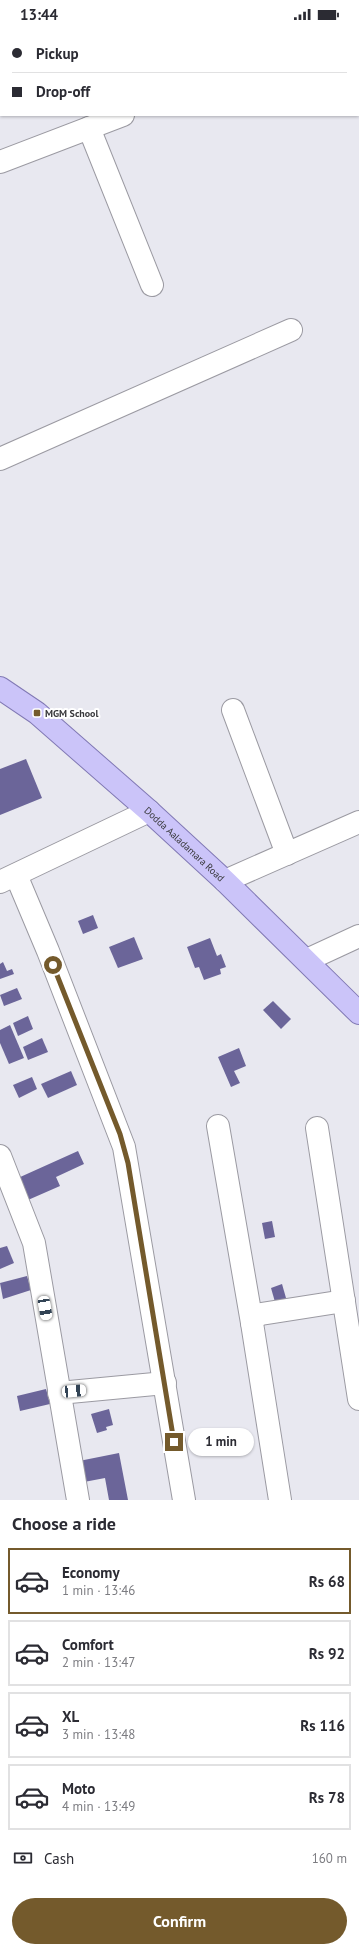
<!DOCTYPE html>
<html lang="en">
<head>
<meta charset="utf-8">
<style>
	:root { --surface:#fff; --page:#f2f2f3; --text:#2b2b33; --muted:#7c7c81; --line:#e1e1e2; --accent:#745a2c }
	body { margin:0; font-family:"PT Sans",sans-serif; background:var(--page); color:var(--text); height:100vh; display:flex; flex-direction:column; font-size:15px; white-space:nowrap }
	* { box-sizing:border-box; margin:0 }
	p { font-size:13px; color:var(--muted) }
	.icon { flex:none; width:22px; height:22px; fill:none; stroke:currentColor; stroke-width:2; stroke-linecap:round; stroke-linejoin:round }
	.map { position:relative; height:1472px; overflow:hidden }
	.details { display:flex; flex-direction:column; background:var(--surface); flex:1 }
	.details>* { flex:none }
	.top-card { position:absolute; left:0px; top:0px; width:359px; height:88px; box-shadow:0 1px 3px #0004; display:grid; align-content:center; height:88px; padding:0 12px; background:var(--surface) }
	.end { position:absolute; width:18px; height:18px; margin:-9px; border:5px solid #745a2c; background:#fff; box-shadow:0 0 0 2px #fff }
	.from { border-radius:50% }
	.bubble { position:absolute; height:28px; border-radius:14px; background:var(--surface); box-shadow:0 1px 3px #0004; font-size:13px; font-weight:700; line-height:28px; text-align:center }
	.car { position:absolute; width:12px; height:24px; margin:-12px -6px; border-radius:5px; box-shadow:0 0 3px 1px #0007; background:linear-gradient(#fff 24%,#345 0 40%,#fff 0 76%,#345 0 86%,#fff 0) }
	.top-card b { display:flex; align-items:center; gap:14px; height:38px; font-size:15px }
	.top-card b+b { border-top:1px solid var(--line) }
	.top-card i { width:10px; height:10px; background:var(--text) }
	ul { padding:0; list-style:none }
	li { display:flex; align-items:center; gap:12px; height:66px; margin:0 8px 6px; padding:0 4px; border:2px solid var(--line); border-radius:0px }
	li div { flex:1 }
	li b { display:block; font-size:15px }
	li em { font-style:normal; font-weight:700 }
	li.current { border-color:var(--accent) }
	li>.icon { width:36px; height:36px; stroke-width:1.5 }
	h2 { padding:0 12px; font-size:18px; line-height:48px }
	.pay { display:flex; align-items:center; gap:10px; height:44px; padding:0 12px; font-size:15px }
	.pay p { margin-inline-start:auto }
	.cta { display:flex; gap:8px; margin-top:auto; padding:8px 12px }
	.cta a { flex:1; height:46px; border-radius:24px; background:var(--accent); color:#fff; font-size:16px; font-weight:700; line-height:46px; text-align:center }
	.status { display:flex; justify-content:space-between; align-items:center; height:28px; padding:0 20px; background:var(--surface); direction:ltr }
	.status svg { height:11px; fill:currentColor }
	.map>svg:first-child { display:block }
	.building { fill:#6b6599 }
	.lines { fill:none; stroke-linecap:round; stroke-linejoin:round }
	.minor-casing { stroke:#9b9aa2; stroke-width:24 }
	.major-casing { stroke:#8179b4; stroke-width:24 }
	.minor { stroke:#fff; stroke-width:22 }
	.major { stroke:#cbc4f9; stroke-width:22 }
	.route { stroke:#745a2c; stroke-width:5 }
	.poi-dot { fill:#745a2c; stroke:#fff; stroke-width:1.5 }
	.labels { text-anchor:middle; stroke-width:4; stroke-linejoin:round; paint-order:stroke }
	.poi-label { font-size:10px; font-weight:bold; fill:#39393c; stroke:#fff; text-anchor:start }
	.street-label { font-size:10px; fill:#39393c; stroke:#fff }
</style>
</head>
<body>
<div class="status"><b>13:44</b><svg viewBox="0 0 49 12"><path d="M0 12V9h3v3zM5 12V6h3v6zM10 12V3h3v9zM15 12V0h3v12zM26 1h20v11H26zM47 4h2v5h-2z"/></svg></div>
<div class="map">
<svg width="359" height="1472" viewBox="0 0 359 1472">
	<rect width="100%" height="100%" fill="#e8e8f0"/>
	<g class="building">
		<polygon points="26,731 42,770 0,787 0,741"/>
		<polygon points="93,887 98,900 83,906 78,893"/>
		<polygon points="134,909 143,931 118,940 109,919"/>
		<polygon points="210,910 217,928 221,926 226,939 220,941 221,946 204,952 199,939 195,940 187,919"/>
		<polygon points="3,934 7,943 12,941 14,946 0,951 0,936"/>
		<polygon points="17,960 22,971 4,978 0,967"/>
		<polygon points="273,973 291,991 281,1001 263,982"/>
		<polygon points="28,988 33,1001 18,1008 13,995"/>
		<polygon points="10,997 24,1030 9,1036 0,1015 0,1002"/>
		<polygon points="42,1010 48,1024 28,1032 23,1019"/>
		<polygon points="239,1020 246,1038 234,1043 240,1055 231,1059 218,1029"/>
		<polygon points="71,1043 77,1057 48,1070 41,1056"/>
		<polygon points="32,1049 37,1061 19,1070 13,1057"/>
		<polygon points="78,1123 84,1136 56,1149 60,1158 28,1172 18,1150"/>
		<polygon points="272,1193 275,1209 265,1211 262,1195"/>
		<polygon points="7,1218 14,1235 0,1241 0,1220"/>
		<polygon points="27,1248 31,1262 3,1271 0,1255"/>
		<polygon points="282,1256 288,1277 277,1281 271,1260"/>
		<polygon points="46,1361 50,1376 20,1383 17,1368"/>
		<polygon points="109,1381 113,1397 106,1399 107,1402 97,1405 91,1386"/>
		<polygon points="119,1425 128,1472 109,1472 105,1450 84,1454 79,1433"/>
	</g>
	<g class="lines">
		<defs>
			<g id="minor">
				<polyline points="276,0 276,1"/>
				<polyline points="292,1 293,0"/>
				<polyline points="89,100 152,257"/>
				<polyline points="0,134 123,87"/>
				<polyline points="0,431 291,302"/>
				<polyline points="233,682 287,826"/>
				<polyline points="16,847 48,923 124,1119 184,1472"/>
				<polyline points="225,853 359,794"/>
				<polyline points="0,854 149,783"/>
				<polyline points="307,932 359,908"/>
				<polyline points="218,1098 252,1295"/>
				<polyline points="317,1100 359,1371"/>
				<polyline points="0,1128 34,1215 78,1472"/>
				<polyline points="59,1365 165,1355"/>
				<polyline points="280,1472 252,1295 255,1289 261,1286 344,1273"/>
			</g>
			<g id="major">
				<path id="s1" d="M0,660L37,685L149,783L225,853L359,985"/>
			</g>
		</defs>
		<use href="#minor" class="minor-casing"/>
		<use href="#major" class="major-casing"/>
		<use href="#minor" class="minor"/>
		<use href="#major" class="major"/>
	</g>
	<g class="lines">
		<polyline class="route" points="53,937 120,1106 128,1135 174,1414"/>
	</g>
	<rect class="poi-dot" x="33" y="681" width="8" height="8" rx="2"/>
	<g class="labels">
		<g class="poi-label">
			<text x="45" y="689">MGM School</text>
		</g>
		<g class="street-label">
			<text dy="4" stroke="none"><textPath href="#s1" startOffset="242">Dodda Aaladamara Road</textPath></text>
		</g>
	</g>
</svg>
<i class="end from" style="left:53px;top:937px"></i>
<i class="end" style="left:174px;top:1414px"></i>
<div class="bubble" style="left:188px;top:1400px;width:66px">1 min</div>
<i class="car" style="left:45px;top:1280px;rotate:170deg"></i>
<i class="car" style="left:74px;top:1363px;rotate:85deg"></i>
<div class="top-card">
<b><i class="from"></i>Pickup</b>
<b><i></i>Drop-off</b>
</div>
</div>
<section class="details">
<h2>Choose a ride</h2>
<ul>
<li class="current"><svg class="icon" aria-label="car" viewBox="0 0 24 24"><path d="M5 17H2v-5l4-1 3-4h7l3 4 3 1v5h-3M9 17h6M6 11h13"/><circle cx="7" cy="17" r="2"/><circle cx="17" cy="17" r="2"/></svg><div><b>Economy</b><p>1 min · 13:46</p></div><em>Rs 68</em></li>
<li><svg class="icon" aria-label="car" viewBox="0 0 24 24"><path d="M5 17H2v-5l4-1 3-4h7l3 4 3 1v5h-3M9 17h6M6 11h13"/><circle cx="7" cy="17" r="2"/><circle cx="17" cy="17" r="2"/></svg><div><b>Comfort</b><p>2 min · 13:47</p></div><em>Rs 92</em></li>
<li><svg class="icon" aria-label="car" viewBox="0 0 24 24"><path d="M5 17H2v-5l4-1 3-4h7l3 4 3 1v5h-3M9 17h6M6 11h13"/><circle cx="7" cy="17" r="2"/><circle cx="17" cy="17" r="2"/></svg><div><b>XL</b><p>3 min · 13:48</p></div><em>Rs 116</em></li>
<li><svg class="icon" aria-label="car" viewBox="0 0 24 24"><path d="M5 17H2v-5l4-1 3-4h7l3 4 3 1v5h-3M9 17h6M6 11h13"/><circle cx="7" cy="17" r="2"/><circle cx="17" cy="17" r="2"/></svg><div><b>Moto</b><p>4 min · 13:49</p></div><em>Rs 78</em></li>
</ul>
<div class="pay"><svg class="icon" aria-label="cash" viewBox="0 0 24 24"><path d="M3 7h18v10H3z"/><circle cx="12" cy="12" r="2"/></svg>Cash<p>160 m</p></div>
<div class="cta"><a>Confirm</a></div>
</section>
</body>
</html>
